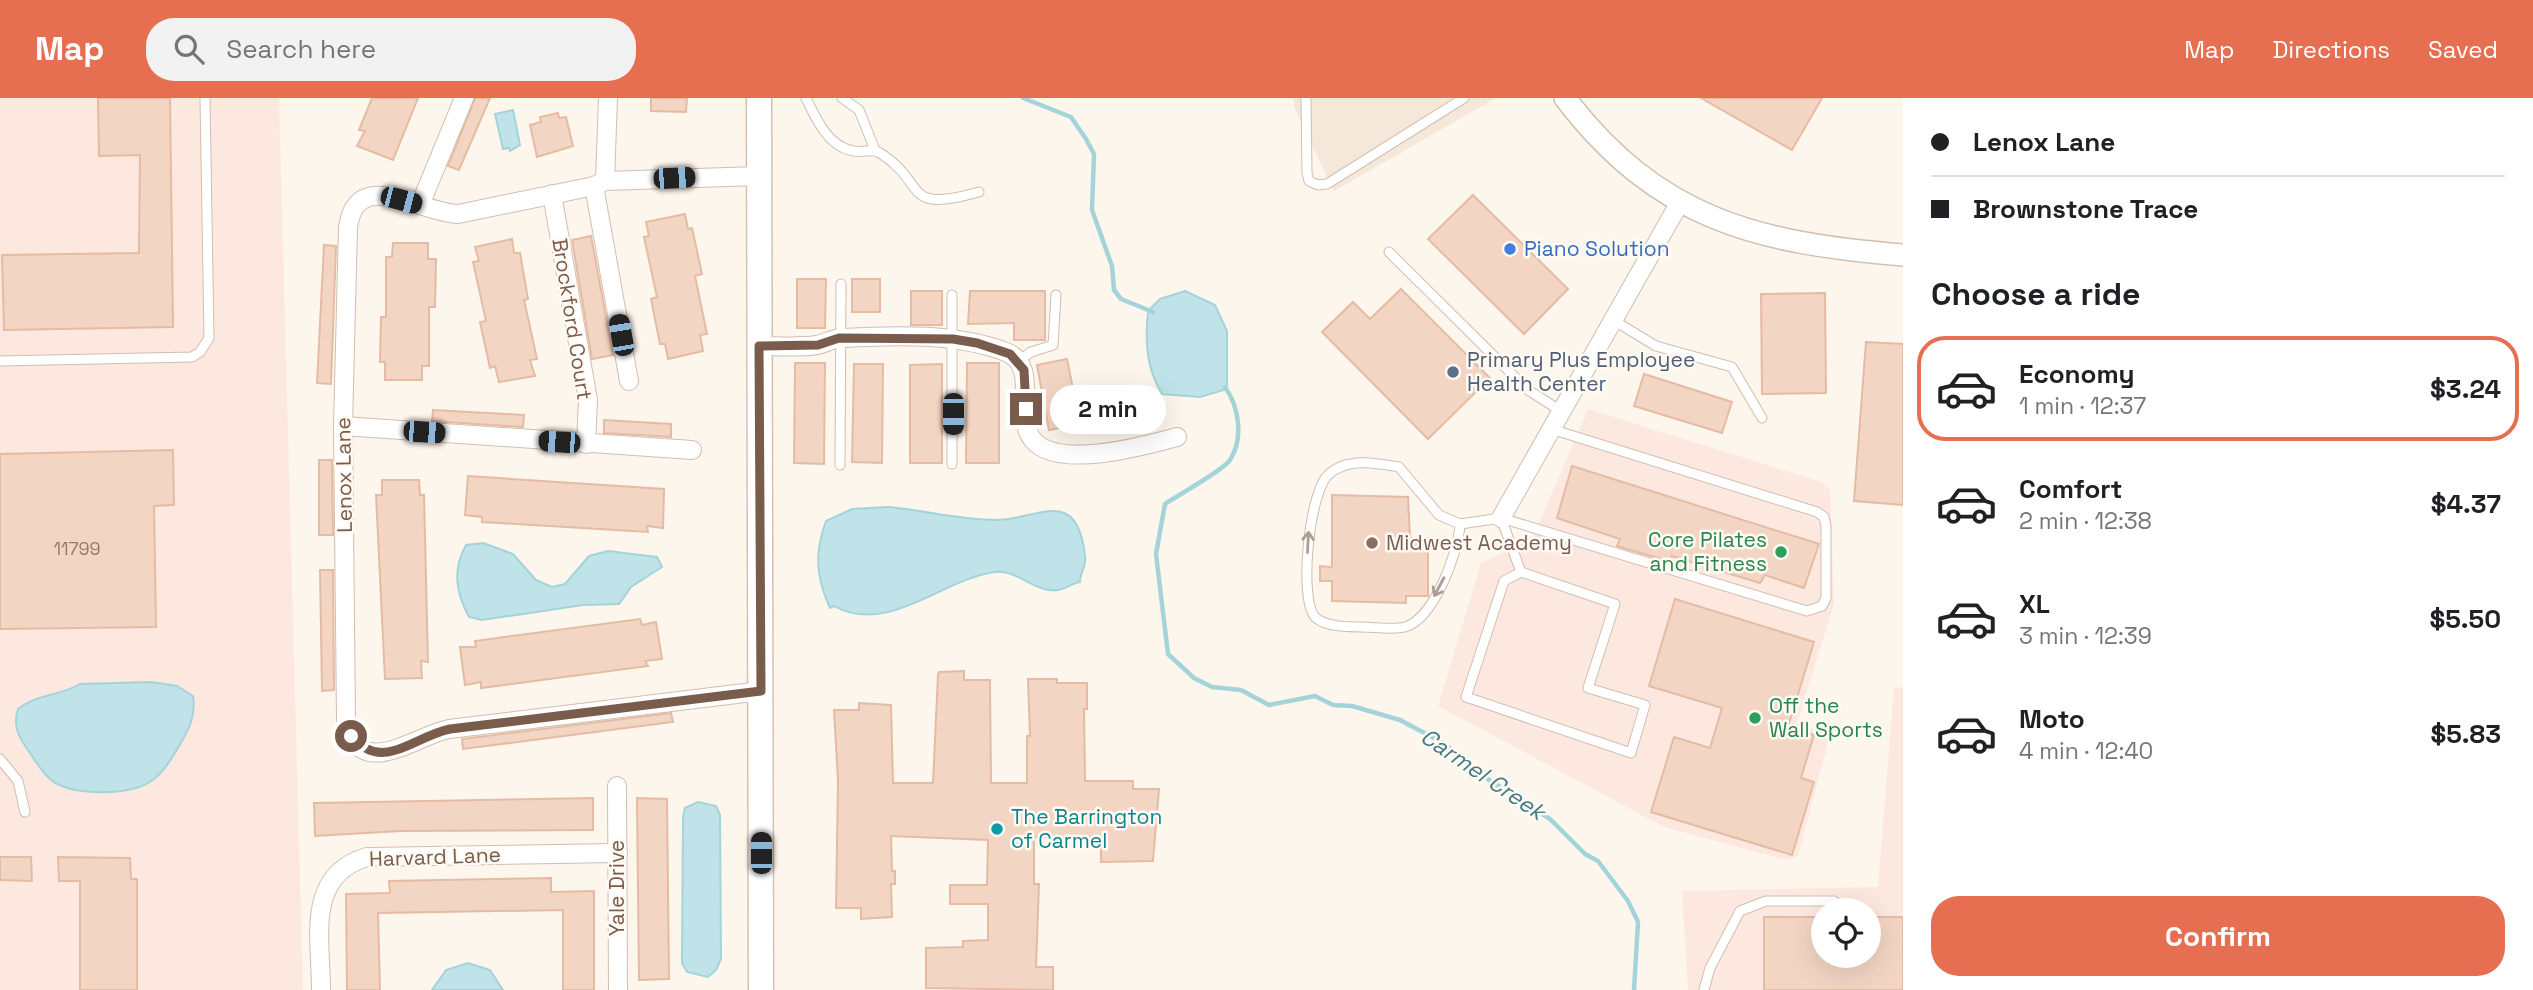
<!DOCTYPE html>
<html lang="en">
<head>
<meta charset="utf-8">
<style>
	:root { --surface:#fff; --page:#f2f2f2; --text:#202124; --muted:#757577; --line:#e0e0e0; --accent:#e76f51 }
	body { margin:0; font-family:"Space Grotesk",sans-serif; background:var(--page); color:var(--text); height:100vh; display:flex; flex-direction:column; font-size:26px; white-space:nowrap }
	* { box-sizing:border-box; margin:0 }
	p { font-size:23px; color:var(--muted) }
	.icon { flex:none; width:38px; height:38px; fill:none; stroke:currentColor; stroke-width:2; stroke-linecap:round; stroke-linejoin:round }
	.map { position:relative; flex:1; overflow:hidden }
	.side { display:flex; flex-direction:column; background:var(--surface); width:630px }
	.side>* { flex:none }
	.top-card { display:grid; align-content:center; height:154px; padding:0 28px; background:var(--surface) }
	.tools { position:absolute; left:1811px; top:800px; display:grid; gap:14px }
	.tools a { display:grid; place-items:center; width:70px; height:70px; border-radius:50%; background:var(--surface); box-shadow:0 7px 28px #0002; font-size:35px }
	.end { position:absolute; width:32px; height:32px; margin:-16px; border:9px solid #7a5c4d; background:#fff; box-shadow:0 0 0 4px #fff }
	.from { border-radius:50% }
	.bubble { position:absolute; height:49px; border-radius:24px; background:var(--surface); box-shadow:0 7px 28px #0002; font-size:23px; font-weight:800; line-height:49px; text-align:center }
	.car { position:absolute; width:21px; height:42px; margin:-21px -10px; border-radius:9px; box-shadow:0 0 5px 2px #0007; background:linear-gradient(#222 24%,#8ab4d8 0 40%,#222 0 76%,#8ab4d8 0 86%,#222 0) }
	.top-card b { display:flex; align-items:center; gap:24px; height:66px; font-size:26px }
	.top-card b+b { border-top:2px solid var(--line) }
	.top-card i { width:18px; height:18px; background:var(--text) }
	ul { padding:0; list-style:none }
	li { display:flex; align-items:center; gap:21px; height:105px; margin:0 14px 10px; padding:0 14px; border:4px solid transparent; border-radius:28px }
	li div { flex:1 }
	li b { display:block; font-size:26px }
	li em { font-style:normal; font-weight:800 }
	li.current { border-color:var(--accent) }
	li>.icon { width:63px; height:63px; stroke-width:1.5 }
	h2 { padding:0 28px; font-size:32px; line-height:84px }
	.primary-button { display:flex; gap:14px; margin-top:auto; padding:14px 28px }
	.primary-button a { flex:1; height:80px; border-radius:28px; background:var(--accent); color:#fff; font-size:28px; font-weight:800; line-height:80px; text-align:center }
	header { display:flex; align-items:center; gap:42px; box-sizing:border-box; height:98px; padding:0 35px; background:var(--accent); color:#fff }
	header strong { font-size:33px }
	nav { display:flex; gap:38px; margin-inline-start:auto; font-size:24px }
	.search { width:490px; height:63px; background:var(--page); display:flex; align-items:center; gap:18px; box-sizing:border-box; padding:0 24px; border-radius:28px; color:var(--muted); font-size:26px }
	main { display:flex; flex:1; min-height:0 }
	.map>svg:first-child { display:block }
	.residential { fill:#f5e8da }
	.commercial { fill:#fde8e0; fill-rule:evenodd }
	.water { fill:#bfe3e8; stroke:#a5d3da; stroke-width:2 }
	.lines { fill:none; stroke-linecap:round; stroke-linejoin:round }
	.stream { stroke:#a5d3da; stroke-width:4.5 }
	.building { fill:#f3d5c3; stroke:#e6bba3; stroke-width:2 }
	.service-casing { stroke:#d1beb0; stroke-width:11 }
	.minor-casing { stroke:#d1beb0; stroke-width:20 }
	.tertiary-casing { stroke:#d1beb0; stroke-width:24 }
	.secondary-casing { stroke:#d6c0b0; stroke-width:27 }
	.service { stroke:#fff; stroke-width:9 }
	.minor { stroke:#fff; stroke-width:18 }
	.tertiary { stroke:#fff; stroke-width:21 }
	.secondary { stroke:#fff; stroke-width:24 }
	.oneway { stroke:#af9d94 }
	.route { stroke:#7a5c4d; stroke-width:9 }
	.shop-dot { fill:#3f7fe0; stroke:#fffaf3; stroke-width:2.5 }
	.service-dot { fill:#5c6f8a; stroke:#fffaf3; stroke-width:2.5 }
	.education-dot { fill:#8d6e63; stroke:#fffaf3; stroke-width:2.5 }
	.leisure-dot { fill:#2e9e5b; stroke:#fffaf3; stroke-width:2.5 }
	.culture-dot { fill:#0f9aa8; stroke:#fffaf3; stroke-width:2.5 }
	.labels { text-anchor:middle; stroke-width:5; stroke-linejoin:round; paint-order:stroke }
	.number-label { font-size:18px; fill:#987a6a }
	.shop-label { font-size:21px; fill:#366cbe; stroke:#fffaf3; text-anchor:start }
	.street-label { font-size:21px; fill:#7a5c4d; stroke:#fffaf3 }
	.service-label { font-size:21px; fill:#4e5e75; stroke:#fffaf3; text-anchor:start }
	.leisure-label { font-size:21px; fill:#27864d; stroke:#fffaf3; text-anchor:end }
	.education-label { font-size:21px; fill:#785e54; stroke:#fffaf3; text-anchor:start }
	.culture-label { font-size:21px; fill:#0d838f; stroke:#fffaf3; text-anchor:start }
	.water-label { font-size:23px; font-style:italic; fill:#437c86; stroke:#fffaf3 }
</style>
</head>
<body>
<header>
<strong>Map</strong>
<div class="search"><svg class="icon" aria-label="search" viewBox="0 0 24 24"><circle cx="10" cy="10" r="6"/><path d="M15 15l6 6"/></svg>Search here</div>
<nav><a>Map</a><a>Directions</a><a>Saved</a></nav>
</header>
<main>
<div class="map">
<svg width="1903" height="892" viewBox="0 0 1903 892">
	<rect width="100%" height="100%" fill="#fdf6ec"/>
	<polygon class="residential" points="1294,0 1496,0 1334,93 1294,9"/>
	<g class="commercial">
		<polygon points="0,0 279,0 303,892 0,892"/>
		<polygon points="1588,311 1822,384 1830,391 1834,506 1797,625 1830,637 1798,758 1786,762 1664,729 1438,608 1481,465 1532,441"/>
		<path d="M1894,589L1903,590V892H1688L1682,793L1878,789ZM1824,812H1869V858H1824Z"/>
	</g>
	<g class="water">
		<polygon points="513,12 520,47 510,53 509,50 503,51 495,16"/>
		<path d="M1185,193L1215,207L1227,233V291L1200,299L1162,296C1146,270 1145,243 1148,213L1160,201Z"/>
		<path d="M888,409C924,412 959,422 996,422C1037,422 1077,386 1085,458C1087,468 1080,474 1080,484C1069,486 1063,494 1050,492C1030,490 1017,472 995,474C942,481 888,538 834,508L830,510C816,479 814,456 826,423L852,411Z"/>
		<path d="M483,445L513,456L536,482L552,489L565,486L589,458L608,453L657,459L662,469L631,489L619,506L583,507L482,522L469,519C456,495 452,472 466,447Z"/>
		<path d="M151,584L177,588L193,598C196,619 189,631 179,648C170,663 163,676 148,685C127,698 69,698 50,681C42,674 36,664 30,655C20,641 12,629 18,611C36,596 61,598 80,586Z"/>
		<polygon points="698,704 716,708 720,717 721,861 716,872 708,879 687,874 682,865 683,719 685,710"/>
		<polygon points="468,865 490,872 503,892 432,892 446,872"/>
	</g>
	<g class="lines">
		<g class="stream">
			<polyline points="1023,0 1071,19 1086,41 1094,56 1092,112 1112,168 1114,192 1121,201 1153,214"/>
			<path d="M1225,289C1239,309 1244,340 1230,362C1224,372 1178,397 1165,406L1156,456L1168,556L1194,580L1212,589L1241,592L1269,607L1315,598L1333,607L1352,608L1400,622L1445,646L1480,676L1550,721L1585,756L1598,763L1628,803L1638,824L1634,892"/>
		</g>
	</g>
	<g class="building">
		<polygon points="98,0 170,0 173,229 4,232 2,157 139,155 140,57 99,58"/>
		<polygon points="372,0 418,0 393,62 357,48 365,33 359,32"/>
		<polygon points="475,0 490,0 459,72 448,68"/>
		<polygon points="651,0 687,0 686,14 651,13"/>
		<polygon points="1701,0 1822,0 1792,52"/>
		<polygon points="558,15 559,20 566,19 573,48 537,59 530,27 541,24 540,19"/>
		<polygon points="1473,97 1568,191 1524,236 1428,141"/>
		<polygon points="685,116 688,131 692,130 702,176 695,178 707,236 700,237 703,253 668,261 665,246 660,246 651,201 657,199 644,139 649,138 646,124"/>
		<polygon points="591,138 613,257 592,261 572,142"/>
		<polygon points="512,141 514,155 520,155 528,201 524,202 537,261 530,262 535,278 499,284 495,268 490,270 480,224 486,223 473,164 479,163 475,149"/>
		<polygon points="393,145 428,145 428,161 436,161 435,209 429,209 429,268 422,268 422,282 385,282 385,264 380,264 381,219 386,219 386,159 392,159"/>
		<polygon points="324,147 336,148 331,286 317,285"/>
		<polygon points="797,181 826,181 825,230 797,230"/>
		<rect x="852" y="181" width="28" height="33"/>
		<polygon points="1401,191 1490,280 1428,341 1322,234 1353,204 1370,221"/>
		<rect x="911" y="193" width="31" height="34"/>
		<polygon points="970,193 1045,193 1045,242 1014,242 1014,225 968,226"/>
		<polygon points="1825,195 1826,295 1762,296 1761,196"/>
		<polygon points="1866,244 1903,246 1903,407 1854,403"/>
		<polygon points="1067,261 1080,326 1049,332 1037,267"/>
		<polygon points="795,265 825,265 824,366 794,365"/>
		<polygon points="967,265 999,265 999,365 966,365"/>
		<polygon points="854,266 883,266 882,365 852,364"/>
		<polygon points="942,266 942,365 910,365 910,267"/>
		<polygon points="1644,276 1732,304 1722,335 1634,308"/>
		<polygon points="433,312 524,317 523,329 432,323"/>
		<polygon points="604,322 671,326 671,339 604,335"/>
		<polygon points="173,352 174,407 154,408 156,529 0,531 0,356"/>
		<polygon points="319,362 332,362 333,437 319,437"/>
		<polygon points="1572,368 1819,446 1804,490 1765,477 1760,485 1672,458 1671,464 1617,448 1620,441 1557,420"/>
		<polygon points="468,378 664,391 663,430 647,428 648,434 482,424 482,419 465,417"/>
		<polygon points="382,382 419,382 420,397 424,397 428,564 421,563 422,580 385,581 376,397 382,397"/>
		<polygon points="1332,397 1408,399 1410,440 1428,440 1428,498 1406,498 1406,505 1332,503 1332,483 1320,483 1320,468 1332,469"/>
		<polygon points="320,472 333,472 334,592 322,593"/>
		<polygon points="1675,501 1814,544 1788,629 1814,637 1801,680 1814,684 1792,757 1651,714 1674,639 1710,650 1722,610 1649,588"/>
		<polygon points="640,521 642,527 656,524 662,561 645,563 648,568 481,590 481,584 465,587 460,549 476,549 475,543"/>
		<polygon points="964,573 964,582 990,582 991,685 1027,685 1027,638 1030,638 1028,581 1057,581 1057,585 1087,585 1087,611 1084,611 1085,683 1133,683 1133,691 1159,691 1153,763 1101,764 1101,739 1034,739 1034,786 1039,786 1036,869 1053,869 1053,892 926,890 926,850 963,849 963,843 988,842 988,806 950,806 950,787 987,787 988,742 891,738 892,773 895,773 895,786 891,786 892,819 861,821 861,810 836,810 838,683 834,612 859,612 859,605 891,607 893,685 933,685 938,577 939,574"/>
		<polygon points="671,615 673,624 463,651 462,641"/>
		<polygon points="593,700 593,732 401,733 315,738 314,705"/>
		<polygon points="637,700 667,701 669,881 639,882"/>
		<polygon points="0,759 31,759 32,783 0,782"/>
		<polygon points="58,759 130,760 131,781 137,781 137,892 80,892 80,783 59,783"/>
		<polygon points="551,780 551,794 594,793 594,892 563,892 563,812 378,815 380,892 347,892 346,796 390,795 389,783"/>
		<polygon points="1764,819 1824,819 1824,858 1869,858 1869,819 1903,819 1903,892 1764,892"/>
	</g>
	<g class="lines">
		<defs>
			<g id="service">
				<path d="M806,0C816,21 829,50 854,53C863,55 872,50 880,55C929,86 900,116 979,94"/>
				<polyline points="842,0 859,12 875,52"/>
				<polyline points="1306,0 1307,75 1309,83 1318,87 1327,86 1464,0"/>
				<polyline points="1389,154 1528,292 1561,313"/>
				<polyline points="952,197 952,366"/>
				<polyline points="1613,222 1656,248 1732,269 1762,320"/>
				<polyline points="0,263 192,259 200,254 209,240 205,0"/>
				<polyline points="1017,264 1031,254 1053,247 1056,197"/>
				<polyline points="840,367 841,186"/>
				<polyline points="1501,420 1521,474 1615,506 1588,590 1645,607 1631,655 1466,599 1504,483 1521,474"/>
				<path d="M1460,426C1459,453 1434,521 1405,529C1393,532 1375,529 1362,529C1349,529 1327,529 1316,520C1298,504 1309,395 1328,377C1347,359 1376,365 1399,369L1439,417L1460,426L1501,420L1807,513L1822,508L1826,500V428L1824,419L1817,414L1551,331"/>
				<polyline points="0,661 18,683 25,714"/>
				<polyline points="1704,892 1710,870 1740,813 1766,803 1834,803"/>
			</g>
			<g id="minor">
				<path d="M758,78L605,83L594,88L458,116C420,115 357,68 348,129L343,328L346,621C357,686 414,638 449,631L761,593"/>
				<polyline points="605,83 608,0"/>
				<polyline points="594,88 629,283"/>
				<polyline points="552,96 588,302 586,346"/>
				<polyline points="420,107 464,0"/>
				<path d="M759,248C778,248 798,250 817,247C826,245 834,240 843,240C895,237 957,235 1006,254C1041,268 1013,319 1033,342C1058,372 1144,348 1177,339"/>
				<polyline points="343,328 692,352"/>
				<polyline points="1501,420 1680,104"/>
				<polyline points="617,688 618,892"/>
				<path d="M321,892C321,841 305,777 367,759L618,755"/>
			</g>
			<path id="tertiary" d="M1565,0C1658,122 1758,145 1903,157"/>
			<polyline id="secondary" points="759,0 761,892"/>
		</defs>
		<use href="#service" class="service-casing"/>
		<use href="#minor" class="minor-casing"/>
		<use href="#tertiary" class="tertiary-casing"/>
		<use href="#secondary" class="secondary-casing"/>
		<use href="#service" class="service"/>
		<use href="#minor" class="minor"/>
		<use href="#tertiary" class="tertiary"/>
		<use href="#secondary" class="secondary"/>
	</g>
	<defs><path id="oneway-shaft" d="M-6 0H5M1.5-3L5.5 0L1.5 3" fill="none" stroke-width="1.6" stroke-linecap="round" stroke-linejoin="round" transform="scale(1.75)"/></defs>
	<g class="oneway">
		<use href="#oneway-shaft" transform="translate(1308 444) rotate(-87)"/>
		<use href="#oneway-shaft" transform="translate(1439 489) rotate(118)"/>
	</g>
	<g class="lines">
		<path class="route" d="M351,638C383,675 412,639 450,631L761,593L759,248L818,247L839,240L953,241L977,245L1010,256L1024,272L1026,311"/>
	</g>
	<circle class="shop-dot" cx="1510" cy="151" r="7"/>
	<circle class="service-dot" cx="1453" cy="274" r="7"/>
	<circle class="education-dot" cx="1372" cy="445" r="7"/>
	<g class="leisure-dot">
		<circle cx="1781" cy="454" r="7"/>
		<circle cx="1755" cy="620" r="7"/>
	</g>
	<circle class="culture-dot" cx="997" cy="731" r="7"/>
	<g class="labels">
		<g class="number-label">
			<text x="77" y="457">11799</text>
		</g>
		<g class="shop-label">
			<text x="1524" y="158">Piano Solution</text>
		</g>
		<g class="street-label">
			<text transform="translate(572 221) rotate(81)" y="7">Brockford Court</text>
			<text transform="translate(344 377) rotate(-91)" y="7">Lenox Lane</text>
			<text transform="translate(435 759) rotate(-2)" y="7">Harvard Lane</text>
			<text transform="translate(617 790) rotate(-90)" y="7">Yale Drive</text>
		</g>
		<g class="service-label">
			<text x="1467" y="269">Primary Plus Employee<tspan x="1467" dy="24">Health Center</tspan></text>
		</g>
		<g class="leisure-label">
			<text x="1767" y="449">Core Pilates<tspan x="1767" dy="24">and Fitness</tspan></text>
			<text x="1769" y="615" text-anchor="start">Off the<tspan x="1769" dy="24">Wall Sports</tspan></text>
		</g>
		<g class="education-label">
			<text x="1386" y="452">Midwest Academy</text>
		</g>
		<g class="culture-label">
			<text x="1011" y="726">The Barrington<tspan x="1011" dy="24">of Carmel</tspan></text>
		</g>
		<g class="water-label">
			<text transform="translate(1483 676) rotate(34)" y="8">Carmel Creek</text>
		</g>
	</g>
</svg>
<div class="tools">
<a><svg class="icon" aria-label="locate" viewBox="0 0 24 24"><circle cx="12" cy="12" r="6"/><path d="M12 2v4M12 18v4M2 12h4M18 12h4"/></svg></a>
</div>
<i class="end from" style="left:351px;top:638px"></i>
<i class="end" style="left:1026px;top:311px"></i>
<div class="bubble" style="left:1050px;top:287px;width:116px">2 min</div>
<i class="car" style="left:674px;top:80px;rotate:87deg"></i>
<i class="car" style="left:401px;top:102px;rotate:105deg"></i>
<i class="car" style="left:621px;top:237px;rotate:350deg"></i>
<i class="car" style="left:953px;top:316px;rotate:180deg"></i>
<i class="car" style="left:424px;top:334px;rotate:94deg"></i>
<i class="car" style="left:559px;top:344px;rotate:274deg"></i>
<i class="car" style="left:761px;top:755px;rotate:0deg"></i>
</div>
<section class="side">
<div class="top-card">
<b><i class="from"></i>Lenox Lane</b>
<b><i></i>Brownstone Trace</b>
</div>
<h2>Choose a ride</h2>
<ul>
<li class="current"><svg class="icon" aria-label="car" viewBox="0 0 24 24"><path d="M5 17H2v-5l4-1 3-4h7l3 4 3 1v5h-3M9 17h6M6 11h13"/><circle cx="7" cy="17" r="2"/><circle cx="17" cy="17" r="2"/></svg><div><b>Economy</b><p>1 min · 12:37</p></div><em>$3.24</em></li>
<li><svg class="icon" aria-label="car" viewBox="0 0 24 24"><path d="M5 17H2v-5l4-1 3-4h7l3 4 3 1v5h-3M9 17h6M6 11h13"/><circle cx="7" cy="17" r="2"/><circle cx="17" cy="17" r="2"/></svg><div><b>Comfort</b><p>2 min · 12:38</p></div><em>$4.37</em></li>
<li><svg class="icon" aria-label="car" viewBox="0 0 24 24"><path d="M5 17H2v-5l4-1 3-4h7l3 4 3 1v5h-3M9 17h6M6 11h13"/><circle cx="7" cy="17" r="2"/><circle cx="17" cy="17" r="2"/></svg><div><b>XL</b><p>3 min · 12:39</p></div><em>$5.50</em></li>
<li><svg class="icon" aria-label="car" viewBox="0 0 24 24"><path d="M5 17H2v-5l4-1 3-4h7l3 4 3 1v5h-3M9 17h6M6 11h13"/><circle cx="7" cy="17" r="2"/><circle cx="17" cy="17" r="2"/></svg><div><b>Moto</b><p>4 min · 12:40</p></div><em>$5.83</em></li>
</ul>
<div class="primary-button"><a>Confirm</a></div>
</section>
</main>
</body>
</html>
